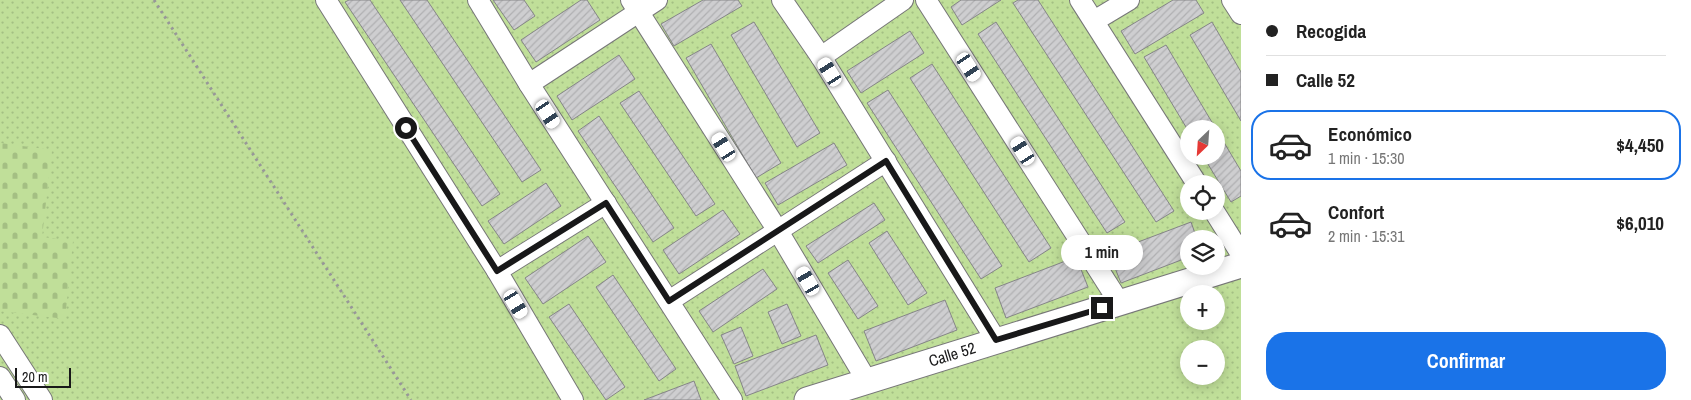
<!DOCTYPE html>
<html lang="es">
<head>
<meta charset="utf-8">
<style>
	:root { --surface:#fff; --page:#f6f6f6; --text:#222; --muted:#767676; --line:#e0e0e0; --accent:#1a73e8 }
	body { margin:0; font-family:"Archivo Narrow",sans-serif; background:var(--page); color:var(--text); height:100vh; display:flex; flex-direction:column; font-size:19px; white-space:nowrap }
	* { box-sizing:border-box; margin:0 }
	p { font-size:16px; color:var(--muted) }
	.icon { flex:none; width:28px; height:28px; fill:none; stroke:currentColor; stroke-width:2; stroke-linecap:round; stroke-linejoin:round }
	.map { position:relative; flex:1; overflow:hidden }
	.panel { display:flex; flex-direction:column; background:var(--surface); width:450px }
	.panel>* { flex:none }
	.banner { display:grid; align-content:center; height:110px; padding:0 25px; background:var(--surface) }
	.needle { width:32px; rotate:205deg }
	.controls { position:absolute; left:1180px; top:120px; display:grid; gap:10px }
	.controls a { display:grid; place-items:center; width:45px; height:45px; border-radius:50%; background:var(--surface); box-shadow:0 2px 12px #0003; font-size:25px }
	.scale { position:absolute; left:15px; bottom:12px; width:56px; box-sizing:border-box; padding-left:5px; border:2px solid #181819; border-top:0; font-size:14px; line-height:18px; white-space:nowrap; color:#181819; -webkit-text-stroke:4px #fff; paint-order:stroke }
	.end { position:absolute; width:22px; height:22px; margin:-11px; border:6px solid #181819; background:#fff; box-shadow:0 0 0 2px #fff }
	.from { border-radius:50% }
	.bubble { position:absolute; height:35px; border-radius:18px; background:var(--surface); box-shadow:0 2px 12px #0003; font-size:16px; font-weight:700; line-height:35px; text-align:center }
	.car { position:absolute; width:15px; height:30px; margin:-15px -8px; border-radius:6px; box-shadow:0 0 4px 1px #0007; background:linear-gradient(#fff 24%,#345 0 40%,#fff 0 76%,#345 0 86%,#fff 0) }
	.banner b { display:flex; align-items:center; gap:18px; height:48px; font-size:19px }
	.banner b+b { border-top:1px solid var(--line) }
	.banner i { width:12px; height:12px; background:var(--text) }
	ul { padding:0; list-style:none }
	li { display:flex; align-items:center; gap:15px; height:70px; margin:0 10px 8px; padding:0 15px; border:2px solid transparent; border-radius:20px }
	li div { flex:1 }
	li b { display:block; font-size:19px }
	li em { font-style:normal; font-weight:700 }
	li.on { border-color:var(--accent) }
	li>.icon { width:45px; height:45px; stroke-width:1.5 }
	.cta { display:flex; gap:10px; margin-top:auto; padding:10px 25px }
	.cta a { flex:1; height:58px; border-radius:20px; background:var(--accent); color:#fff; font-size:20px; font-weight:700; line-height:58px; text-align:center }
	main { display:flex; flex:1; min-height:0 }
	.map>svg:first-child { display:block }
	.grass { fill:url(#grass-dots); fill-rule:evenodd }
	.cemetery { fill:url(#cemetery-stones) }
	.building { fill:url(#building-hatch); stroke:#858587 }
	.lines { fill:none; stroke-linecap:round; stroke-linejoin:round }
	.minor-casing { stroke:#777778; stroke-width:22 }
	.tertiary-casing { stroke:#777778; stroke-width:27 }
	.path { stroke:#979798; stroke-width:3; stroke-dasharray:2.5 4; stroke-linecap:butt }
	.minor { stroke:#fff; stroke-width:20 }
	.tertiary { stroke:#fff; stroke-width:25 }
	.route { stroke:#181819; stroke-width:6 }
	.labels { text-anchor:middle; stroke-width:4; stroke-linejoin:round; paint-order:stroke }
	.street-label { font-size:16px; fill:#181819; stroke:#fff }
</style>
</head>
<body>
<main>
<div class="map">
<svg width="1241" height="400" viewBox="0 0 1241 400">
	<defs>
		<pattern id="grass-dots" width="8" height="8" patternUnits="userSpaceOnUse" patternTransform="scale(1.25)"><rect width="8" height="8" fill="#c0df99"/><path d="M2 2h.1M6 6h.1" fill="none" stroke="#a4bf83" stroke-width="1.8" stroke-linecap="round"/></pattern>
		<pattern id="cemetery-stones" width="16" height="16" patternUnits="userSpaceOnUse" patternTransform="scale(1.25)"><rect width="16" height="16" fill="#c0df99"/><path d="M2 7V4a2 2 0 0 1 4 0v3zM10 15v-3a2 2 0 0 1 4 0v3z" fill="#a4bf83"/></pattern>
		<pattern id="building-hatch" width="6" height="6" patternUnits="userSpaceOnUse" patternTransform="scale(1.25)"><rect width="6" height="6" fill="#ceced0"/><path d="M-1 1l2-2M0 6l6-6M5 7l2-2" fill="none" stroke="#b0b0b2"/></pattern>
	</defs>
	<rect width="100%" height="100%" fill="#ececed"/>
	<path class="grass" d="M0,0H1241V400H0ZM1189,129H1216V156H1189ZM1189,184H1216V211H1189ZM1189,239H1216V266H1189ZM1189,294H1216V321H1189ZM1189,349H1216V376H1189Z"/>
	<polygon class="cemetery" points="0,143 52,150 42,237 73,241 65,319 0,311"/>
	<g class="building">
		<polygon points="349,0 370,0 500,194 482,206 345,2"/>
		<polygon points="400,0 427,0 541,170 522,182"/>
		<polygon points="493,0 524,0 535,16 514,30"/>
		<polygon points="581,0 587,0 600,20 536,62 521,40"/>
		<polygon points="703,0 738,0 742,6 674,46 661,24"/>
		<polygon points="961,0 1001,0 962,25 951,7"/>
		<polygon points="1018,0 1038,0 1174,211 1156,222 1013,3"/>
		<polygon points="1173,0 1196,0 1204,13 1135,54 1121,31"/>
		<polygon points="754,22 820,133 797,147 731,35"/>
		<polygon points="996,22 1125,222 1107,233 978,34"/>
		<polygon points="1212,22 1241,72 1241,121 1190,35"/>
		<polygon points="910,31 924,53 861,93 847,71"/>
		<polygon points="711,44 781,163 756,178 686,58"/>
		<polygon points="1166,45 1216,129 1189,129 1189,132 1144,57"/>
		<polygon points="619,55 635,79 572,120 557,96"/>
		<polygon points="932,64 1051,248 1029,262 910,78"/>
		<polygon points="888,90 1002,266 981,279 867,103"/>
		<polygon points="639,91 715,204 696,216 620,103"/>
		<polygon points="599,116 674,228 653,242 578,131"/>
		<polygon points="1216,129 1241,171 1241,196 1231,202 1203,156 1216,156"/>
		<polygon points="834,143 847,165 778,205 765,183"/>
		<polygon points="546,183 561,206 504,244 488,221"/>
		<polygon points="874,203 885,220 818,263 806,246"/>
		<polygon points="723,210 740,234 679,274 663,250"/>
		<polygon points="1191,222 1197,239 1189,239 1189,257 1121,283 1109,253"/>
		<polygon points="887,231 927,293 908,305 869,243"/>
		<polygon points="588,236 606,262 543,304 525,278"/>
		<polygon points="1076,257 1088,287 1006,318 995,288"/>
		<polygon points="848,260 878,306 858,319 828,273"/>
		<polygon points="763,269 777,289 713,332 699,311"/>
		<polygon points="613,275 676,369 659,381 596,287"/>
		<polygon points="945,300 957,330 876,361 864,331"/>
		<polygon points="569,304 625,387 606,400 549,317"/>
		<polygon points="787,304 801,336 782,344 768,312"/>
		<polygon points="741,327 753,356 734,364 721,335"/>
		<polygon points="816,335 828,365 746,396 735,366"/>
		<polygon points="694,381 701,400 644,400"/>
	</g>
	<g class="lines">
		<defs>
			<g id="minor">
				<polyline points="326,0 497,271 573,400"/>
				<polyline points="478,0 529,84 732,400"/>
				<polyline points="631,0 778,231 867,381"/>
				<polyline points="782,0 821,57 996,340"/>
				<polyline points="926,0 1119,302"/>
				<polyline points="1080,0 1197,184"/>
				<polyline points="1232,0 1241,14"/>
				<polyline points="1094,21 1129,0"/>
				<polyline points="821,57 903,0"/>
				<polyline points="529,84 657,0"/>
				<polyline points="1214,211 1241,254"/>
				<polyline points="497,271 606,203"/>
				<polyline points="669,301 886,161"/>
				<polyline points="0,335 42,400"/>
				<polyline points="0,377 15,400"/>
			</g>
			<polyline id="tertiary" points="807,400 1241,265"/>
		</defs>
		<use href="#minor" class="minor-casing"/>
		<use href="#tertiary" class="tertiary-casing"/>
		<polyline class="path" points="154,0 411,400"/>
		<use href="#minor" class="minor"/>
		<use href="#tertiary" class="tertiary"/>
	</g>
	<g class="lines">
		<polyline class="route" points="406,128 497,271 606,203 669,301 886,161 996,340 1102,308"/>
	</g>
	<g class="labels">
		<g class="street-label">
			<text transform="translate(952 354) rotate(-17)" y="6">Calle 52</text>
		</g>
	</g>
</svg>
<div class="controls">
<a><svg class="needle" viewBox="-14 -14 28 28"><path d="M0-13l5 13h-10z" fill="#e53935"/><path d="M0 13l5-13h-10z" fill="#767676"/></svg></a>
<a><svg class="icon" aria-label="locate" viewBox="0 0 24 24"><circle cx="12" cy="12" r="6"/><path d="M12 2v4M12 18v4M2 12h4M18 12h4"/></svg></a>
<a><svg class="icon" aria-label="layers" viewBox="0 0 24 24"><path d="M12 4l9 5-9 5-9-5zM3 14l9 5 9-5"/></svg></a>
<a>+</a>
<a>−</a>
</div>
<div class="scale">20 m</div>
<i class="end from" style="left:406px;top:128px"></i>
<i class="end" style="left:1102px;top:308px"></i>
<div class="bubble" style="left:1061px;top:235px;width:82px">1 min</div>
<i class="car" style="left:969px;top:67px;rotate:147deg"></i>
<i class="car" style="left:830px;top:72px;rotate:328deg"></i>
<i class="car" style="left:548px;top:114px;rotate:147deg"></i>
<i class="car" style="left:724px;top:147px;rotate:328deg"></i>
<i class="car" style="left:1023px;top:151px;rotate:328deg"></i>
<i class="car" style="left:808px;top:281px;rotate:330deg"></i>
<i class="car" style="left:516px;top:304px;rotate:149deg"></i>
</div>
<section class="panel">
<div class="banner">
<b><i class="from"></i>Recogida</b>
<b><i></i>Calle 52</b>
</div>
<ul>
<li class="on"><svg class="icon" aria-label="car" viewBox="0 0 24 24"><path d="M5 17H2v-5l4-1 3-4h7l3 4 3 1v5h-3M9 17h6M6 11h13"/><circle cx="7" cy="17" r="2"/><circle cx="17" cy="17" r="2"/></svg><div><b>Económico</b><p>1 min · 15:30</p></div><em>$4,450</em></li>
<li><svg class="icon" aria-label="car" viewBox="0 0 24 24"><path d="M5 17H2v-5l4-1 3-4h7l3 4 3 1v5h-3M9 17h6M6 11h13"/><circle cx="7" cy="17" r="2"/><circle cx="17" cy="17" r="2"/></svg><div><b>Confort</b><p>2 min · 15:31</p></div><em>$6,010</em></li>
</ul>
<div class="cta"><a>Confirmar</a></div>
</section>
</main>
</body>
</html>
